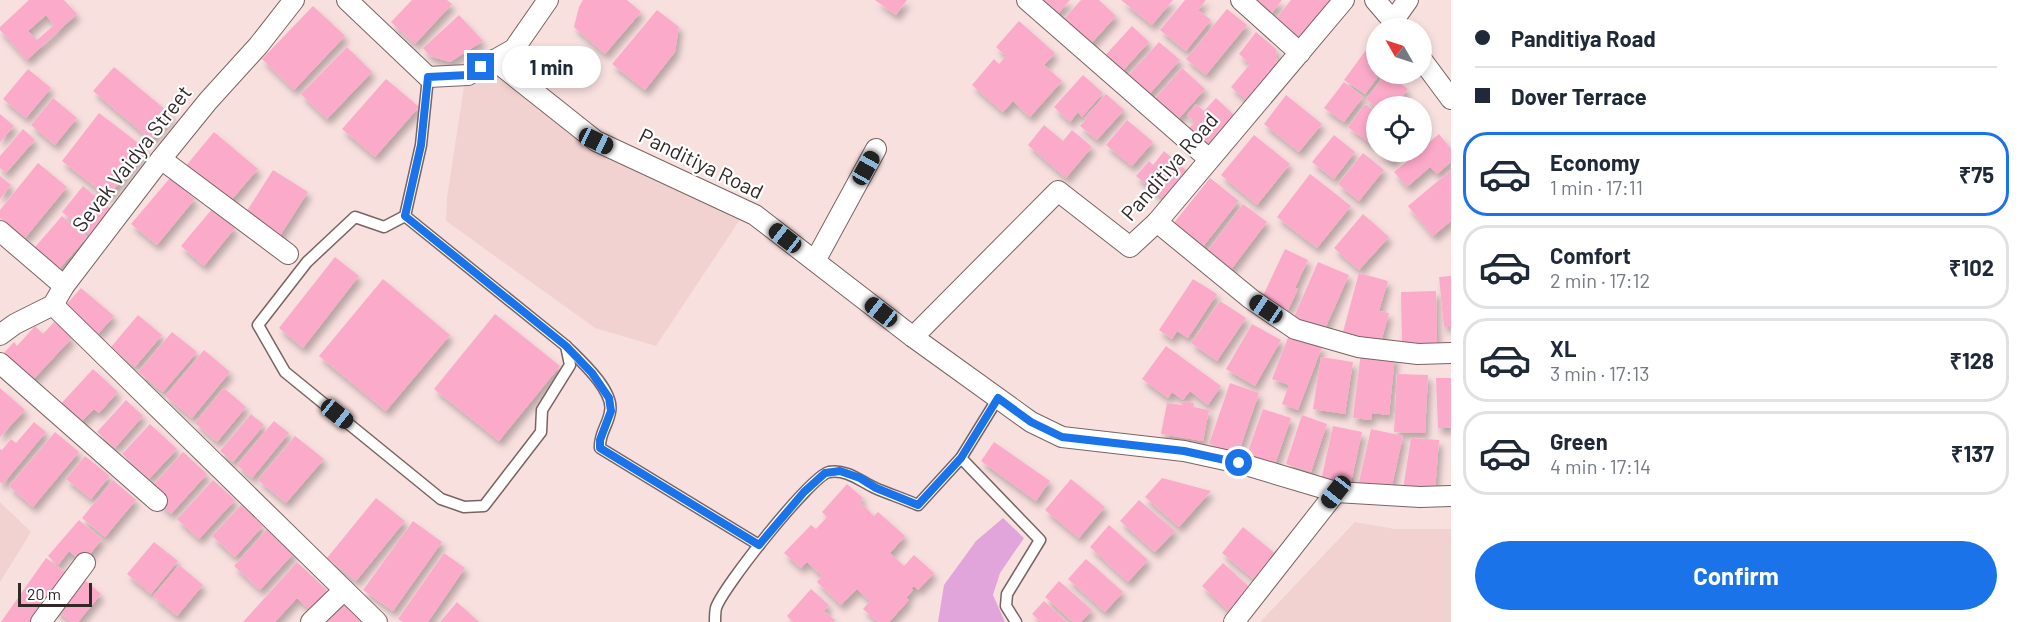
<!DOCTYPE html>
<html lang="en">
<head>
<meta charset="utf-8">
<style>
	:root { --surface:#fff; --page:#f2f2f3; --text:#1f2937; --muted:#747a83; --line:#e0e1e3; --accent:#1a73e8 }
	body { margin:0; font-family:Barlow,sans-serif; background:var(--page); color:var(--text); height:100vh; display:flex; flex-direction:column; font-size:22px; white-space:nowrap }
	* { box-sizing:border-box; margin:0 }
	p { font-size:20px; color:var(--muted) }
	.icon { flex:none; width:33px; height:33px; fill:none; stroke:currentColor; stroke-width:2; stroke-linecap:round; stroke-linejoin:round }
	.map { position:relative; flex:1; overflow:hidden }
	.details { display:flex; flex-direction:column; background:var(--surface); width:570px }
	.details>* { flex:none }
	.guide { display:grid; align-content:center; height:132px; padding:0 24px; background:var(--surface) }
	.needle { width:39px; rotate:309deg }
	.tools { position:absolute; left:1366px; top:18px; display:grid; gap:12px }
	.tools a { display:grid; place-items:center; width:66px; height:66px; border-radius:50%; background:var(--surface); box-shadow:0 3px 9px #0003; font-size:30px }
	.scale { position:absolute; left:18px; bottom:15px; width:74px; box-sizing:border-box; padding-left:6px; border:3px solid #302727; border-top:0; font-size:16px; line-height:21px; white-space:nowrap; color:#302727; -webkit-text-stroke:4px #fff; paint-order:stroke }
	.end { position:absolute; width:27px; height:27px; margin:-14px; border:8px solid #1a73e8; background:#fff; box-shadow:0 0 0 3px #fff }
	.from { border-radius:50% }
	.bubble { position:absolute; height:42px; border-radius:21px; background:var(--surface); box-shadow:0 3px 9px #0003; font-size:20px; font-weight:700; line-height:42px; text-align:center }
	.car { position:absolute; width:18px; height:36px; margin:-18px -9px; border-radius:8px; box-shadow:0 0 4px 2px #0007; background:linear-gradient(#222 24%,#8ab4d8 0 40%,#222 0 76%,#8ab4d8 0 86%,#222 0) }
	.guide b { display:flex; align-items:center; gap:21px; height:57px; font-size:22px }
	.guide b+b { border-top:2px solid var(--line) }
	.guide i { width:15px; height:15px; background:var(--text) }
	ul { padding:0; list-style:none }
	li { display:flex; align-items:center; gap:18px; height:84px; margin:0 12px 9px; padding:0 12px; border:3px solid var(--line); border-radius:24px }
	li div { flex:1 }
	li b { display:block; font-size:22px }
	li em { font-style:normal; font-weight:700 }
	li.selected { border-color:var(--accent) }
	li>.icon { width:54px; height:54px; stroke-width:1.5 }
	.cta { display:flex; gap:12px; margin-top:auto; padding:12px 24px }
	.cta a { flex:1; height:69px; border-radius:36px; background:var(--accent); color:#fff; font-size:24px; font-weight:700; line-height:69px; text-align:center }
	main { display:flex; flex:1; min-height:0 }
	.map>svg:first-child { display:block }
	.built { fill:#f2d2d1 }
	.water { fill:#e1a4db }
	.building { fill:#fcaac9; fill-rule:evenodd; filter:url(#shadow) }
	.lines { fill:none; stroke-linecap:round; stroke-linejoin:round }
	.service-casing { stroke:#796463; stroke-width:13 }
	.minor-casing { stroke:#796463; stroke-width:22 }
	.service { stroke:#fff; stroke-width:10 }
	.minor { stroke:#fff; stroke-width:20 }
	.route { stroke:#1a73e8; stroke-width:8 }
	.labels { text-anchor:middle; stroke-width:4.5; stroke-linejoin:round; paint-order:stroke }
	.street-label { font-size:21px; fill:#302727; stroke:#fff }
</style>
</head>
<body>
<main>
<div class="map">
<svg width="1451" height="622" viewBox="0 0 1451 622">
	<defs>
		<filter id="shadow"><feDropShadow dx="3.5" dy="6" stdDeviation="3" flood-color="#0004"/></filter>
	</defs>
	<rect width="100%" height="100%" fill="#f8e0df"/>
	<g class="built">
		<polygon points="488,69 592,146 741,218 656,346 595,328 446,221 447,198 464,86"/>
		<polygon points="0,502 31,532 0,582"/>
		<polygon points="1355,522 1395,529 1451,529 1451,622 1260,622"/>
	</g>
	<polygon class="water" points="1003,518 1024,538 1000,573 993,595 1005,622 938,622 944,585 976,541"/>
	<g class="building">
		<path d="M29,0H64L77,14L27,60L0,30V27ZM46,15L54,25L37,40L28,31Z"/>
		<polygon points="412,0 447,0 452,4 415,44 391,22"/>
		<polygon points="583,0 627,0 641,12 605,54 574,27 579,7"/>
		<polygon points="875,0 907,0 896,15"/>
		<polygon points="1038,0 1070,0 1056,16"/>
		<polygon points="1081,0 1099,0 1116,16 1088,47 1061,22"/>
		<polygon points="1121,0 1173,0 1152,25"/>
		<polygon points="1185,0 1206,0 1198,10 1211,20 1186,51 1160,30"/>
		<polygon points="1255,0 1282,0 1271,14"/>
		<polygon points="1291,0 1337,0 1300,44 1274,21"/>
		<polygon points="313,6 345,36 294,90 262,59"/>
		<polygon points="1227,9 1247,25 1206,75 1186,59"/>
		<polygon points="657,10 679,27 675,52 645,90 612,64"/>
		<polygon points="459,15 483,41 450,62 430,56 423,48"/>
		<polygon points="1019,21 1055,53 1044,65 1062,81 1030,117 1013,101 1003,112 972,85 994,59 999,64 1006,56 996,47"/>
		<polygon points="1132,26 1149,42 1119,75 1101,60"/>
		<polygon points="1256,32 1276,49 1278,67 1249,102 1231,87 1250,64 1239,54"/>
		<polygon points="1159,42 1180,60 1145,99 1124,80"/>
		<polygon points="347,47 372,72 327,119 301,94"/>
		<polygon points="1366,50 1377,58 1377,74 1380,74 1365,94 1344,80"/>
		<polygon points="114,67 172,115 151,140 93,91"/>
		<polygon points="1182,68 1205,89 1174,124 1151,103"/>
		<polygon points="28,69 51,88 26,118 3,99"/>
		<polygon points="1386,74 1408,89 1395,106 1377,108 1366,99"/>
		<polygon points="1083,75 1103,93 1082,117 1078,112 1070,122 1054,107"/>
		<polygon points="386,79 419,107 375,157 342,129"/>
		<polygon points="1344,82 1363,97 1344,122 1324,108"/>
		<polygon points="1106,94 1124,110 1097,140 1080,126 1086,119 1084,118"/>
		<polygon points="1286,95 1322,124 1299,152 1264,124"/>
		<polygon points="1405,97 1419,106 1398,106"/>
		<polygon points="53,98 77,118 55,145 31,125"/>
		<polygon points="1216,98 1234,115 1204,148 1185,132 1195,122 1187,115 1196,104 1204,111"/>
		<polygon points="1365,104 1377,113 1377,136 1371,144 1348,127"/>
		<polygon points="99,113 146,149 108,197 62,161"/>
		<polygon points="0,114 14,126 0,142"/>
		<polygon points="1127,120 1153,142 1132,166 1106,145"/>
		<polygon points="1044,125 1063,141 1072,130 1092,147 1066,178 1028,145"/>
		<polygon points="23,129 35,140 6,173 0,168 0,156"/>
		<polygon points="214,132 258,169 228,204 185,167"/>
		<polygon points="1439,134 1451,149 1451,162 1437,174 1430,167 1407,187 1394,172 1418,152 1422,152 1422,148"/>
		<polygon points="1254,135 1290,164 1257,205 1221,175"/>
		<polygon points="1334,135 1355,152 1334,179 1312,162"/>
		<polygon points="1164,151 1187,171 1164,199 1136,176 1149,161 1153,165"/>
		<polygon points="1377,152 1399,152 1392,162"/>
		<polygon points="1363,153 1384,170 1359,201 1338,184"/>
		<polygon points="38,163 67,187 25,238 0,218 0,210"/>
		<polygon points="273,170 308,192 278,239 243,217"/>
		<polygon points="1451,170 1451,221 1433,236 1408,206"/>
		<polygon points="1310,174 1351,206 1317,248 1277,217"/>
		<polygon points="0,176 11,185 0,199"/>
		<polygon points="170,178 195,199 157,245 131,224"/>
		<polygon points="1210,178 1239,201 1202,248 1173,224"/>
		<polygon points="83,186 111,209 90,235 62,212"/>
		<polygon points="1243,204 1267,222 1230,271 1206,253"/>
		<polygon points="212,209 235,228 204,266 181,246"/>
		<polygon points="1363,214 1389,237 1359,270 1334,248"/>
		<polygon points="62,216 87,237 60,268 35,247"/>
		<polygon points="1285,249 1308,260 1295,288 1298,289 1288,310 1262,298"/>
		<polygon points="335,257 359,276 303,348 279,328"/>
		<polygon points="1318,262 1349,275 1324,331 1294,317"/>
		<polygon points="1359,273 1388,281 1379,311 1389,313 1381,342 1343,332"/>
		<polygon points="1451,276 1451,327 1444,327 1439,277"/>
		<polygon points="383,279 450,335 386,411 319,356"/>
		<polygon points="1193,279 1217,294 1188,338 1177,331 1172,339 1159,330"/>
		<polygon points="81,288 114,316 97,335 64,307"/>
		<polygon points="1436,291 1437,343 1402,343 1401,292"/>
		<polygon points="1220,301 1246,318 1217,361 1191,343"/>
		<polygon points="495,314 560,366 499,441 434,389"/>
		<polygon points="138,315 162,335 135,367 111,347"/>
		<polygon points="54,322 72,338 30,383 1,356 14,342 17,346 35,326 43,334"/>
		<polygon points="1252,324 1281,340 1255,386 1226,369"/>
		<polygon points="172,332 197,352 163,392 138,372"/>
		<polygon points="1289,335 1322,347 1298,410 1282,404 1289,385 1272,379"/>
		<polygon points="1166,346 1221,386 1208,405 1190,391 1183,400 1172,392 1168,398 1142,379"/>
		<polygon points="204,350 230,372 192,418 165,396"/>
		<polygon points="1361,352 1395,356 1389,415 1372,413 1371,420 1353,418"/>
		<polygon points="1321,357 1353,362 1345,414 1313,409"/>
		<polygon points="93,369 118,392 99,413 94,409 77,426 57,408"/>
		<polygon points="1397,374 1428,375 1425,433 1394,432"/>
		<polygon points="1436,378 1451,378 1451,428 1438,428"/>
		<polygon points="1230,383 1259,393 1238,454 1209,444"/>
		<polygon points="0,388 25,410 0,437"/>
		<polygon points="224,388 246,407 217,442 195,423"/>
		<polygon points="126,400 143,416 115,448 97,432"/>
		<polygon points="1183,401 1194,403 1193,407 1209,410 1203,441 1161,434 1167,403 1182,405"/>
		<polygon points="1263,409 1291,418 1273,470 1245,460"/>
		<polygon points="251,414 264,425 233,462 220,451"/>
		<polygon points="1302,415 1327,424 1311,472 1286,464"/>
		<polygon points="274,421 289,433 252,478 237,465"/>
		<polygon points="34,422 46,432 3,484 0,482 0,449 2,450 11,439 16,443"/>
		<polygon points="150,424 177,449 149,479 122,454"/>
		<polygon points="1333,426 1362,432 1350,487 1321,481"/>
		<polygon points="1371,429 1403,436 1391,490 1359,482"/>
		<polygon points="55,432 79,452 33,507 9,486"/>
		<polygon points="295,436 324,459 286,503 258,480"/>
		<polygon points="1411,438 1439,440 1435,492 1403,489"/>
		<polygon points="994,442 1050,481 1036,501 981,461"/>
		<polygon points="183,452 207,474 171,514 158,502 165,494 154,484"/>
		<polygon points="85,456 110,476 91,499 66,479"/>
		<polygon points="1162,478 1211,491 1179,527 1145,497"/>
		<polygon points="1071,479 1105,507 1079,538 1045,510"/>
		<polygon points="113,480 136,500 105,537 82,518"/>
		<polygon points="213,480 235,500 199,539 177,519"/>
		<polygon points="847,484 863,498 860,502 874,516 878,512 905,536 890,553 904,566 914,555 934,573 918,590 914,586 911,589 913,590 906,598 909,600 889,622 878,622 863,609 870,601 857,589 841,605 817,582 822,576 807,562 801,568 784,553 811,525 816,529 827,517 822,512"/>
		<polygon points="376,498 405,521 356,581 327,558"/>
		<polygon points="1139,500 1175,531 1155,552 1120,521"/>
		<polygon points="241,505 263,526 235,557 212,536"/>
		<polygon points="79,520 102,539 83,563 69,551 58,565 48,556"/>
		<polygon points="413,521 442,542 393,611 363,590"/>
		<polygon points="1109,525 1148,560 1128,582 1090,547"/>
		<polygon points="1243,527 1277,555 1256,581 1222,553"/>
		<polygon points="267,529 294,553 260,590 234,566"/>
		<polygon points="154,542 178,561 151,594 127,574"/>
		<polygon points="444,553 465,568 428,622 403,622 398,619"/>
		<polygon points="46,558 68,574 34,622 1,622"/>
		<polygon points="1086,559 1123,592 1105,612 1068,579"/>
		<polygon points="297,562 327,590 309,609 297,598 275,622 243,622"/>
		<polygon points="1223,563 1255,592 1233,615 1202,586"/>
		<polygon points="179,565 203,585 177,616 153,596"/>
		<polygon points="81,577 101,594 78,622 71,622 55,609"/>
		<polygon points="1059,581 1092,610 1081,622 1073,622 1045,597"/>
		<polygon points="811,589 829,605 824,611 835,620 833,622 793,622 787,616"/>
		<polygon points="1044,601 1067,622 1041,622 1032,614"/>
		<polygon points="341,602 361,622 323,622"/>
		<polygon points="457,602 479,622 440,622"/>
	</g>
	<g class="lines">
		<defs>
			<g id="service">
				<polyline points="405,216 566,346 570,365 542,410 541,432 484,506 464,507 441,499 285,372 258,325 307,262 355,217 384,227 405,216 421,145 428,77"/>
				<path d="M566,346C580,360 615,391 610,412C608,425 599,434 600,448L759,545"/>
				<polyline points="961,458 1040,540 1007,594 1006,606 1016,622"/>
				<path d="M715,622C715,618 715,612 716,608C722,588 811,476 829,472C847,469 860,481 875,488C889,494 904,499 918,505L961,458L998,398"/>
			</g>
			<g id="minor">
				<polyline points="347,0 428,77 468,75 514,49 548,0"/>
				<polyline points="1027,0 1209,159"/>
				<polyline points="1241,0 1300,53"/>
				<polyline points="1375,0 1399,28"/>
				<polyline points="1393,21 1408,0"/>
				<polyline points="494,60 596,141 755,215 913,337 1031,422 1062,437 1184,451 1239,463 1336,492 1420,497 1451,496"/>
				<polyline points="1422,60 1451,99"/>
				<polyline points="161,159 288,254"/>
				<polyline points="1157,222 1251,299 1295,329 1358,347 1418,354 1451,353"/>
				<polyline points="0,231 64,286"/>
				<polyline points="815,261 876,149"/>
				<polyline points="53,305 377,622"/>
				<polyline points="0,335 15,324 53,305 64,286 161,159 208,101 258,46 294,0"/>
				<polyline points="913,337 1058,191 1130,247 1157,222 1344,0"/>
				<polyline points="0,363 157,501"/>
				<polyline points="41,622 85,563"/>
				<polyline points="311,622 344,590"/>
				<polyline points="1234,622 1336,492"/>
			</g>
		</defs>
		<use href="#service" class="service-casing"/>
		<use href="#minor" class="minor-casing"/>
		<use href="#service" class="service"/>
		<use href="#minor" class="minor"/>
	</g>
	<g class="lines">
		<polyline class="route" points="481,67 468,75 428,77 421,145 405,216 566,346 592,373 609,398 611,411 600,440 600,448 759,545 804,492 825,473 840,471 860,478 876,488 918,505 961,458 998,398 1031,422 1062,437 1184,451 1239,463"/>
	</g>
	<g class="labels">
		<g class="street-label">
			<text transform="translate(132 159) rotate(-52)" y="7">Sevak Vaidya Street</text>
			<text transform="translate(701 164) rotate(26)" y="7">Panditiya Road</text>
			<text transform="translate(1170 167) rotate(-49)" y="7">Panditiya Road</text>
		</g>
	</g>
</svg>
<div class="tools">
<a><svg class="needle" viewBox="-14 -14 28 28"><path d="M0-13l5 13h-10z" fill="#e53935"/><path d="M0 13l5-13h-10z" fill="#747a83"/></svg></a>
<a><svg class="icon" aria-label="locate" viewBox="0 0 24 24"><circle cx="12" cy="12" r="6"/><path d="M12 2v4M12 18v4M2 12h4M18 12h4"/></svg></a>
</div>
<div class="scale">20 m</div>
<i class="end from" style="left:1239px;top:463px"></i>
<i class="end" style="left:481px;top:67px"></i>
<div class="bubble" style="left:502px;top:46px;width:99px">1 min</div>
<i class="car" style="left:596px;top:141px;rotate:115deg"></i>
<i class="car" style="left:866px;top:168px;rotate:29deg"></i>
<i class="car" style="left:785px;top:238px;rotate:308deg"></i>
<i class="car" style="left:1266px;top:309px;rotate:304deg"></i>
<i class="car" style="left:881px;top:312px;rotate:308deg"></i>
<i class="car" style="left:337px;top:414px;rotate:129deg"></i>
<i class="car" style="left:1336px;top:492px;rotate:218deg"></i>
</div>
<section class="details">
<div class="guide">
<b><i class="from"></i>Panditiya Road</b>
<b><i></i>Dover Terrace</b>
</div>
<ul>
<li class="selected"><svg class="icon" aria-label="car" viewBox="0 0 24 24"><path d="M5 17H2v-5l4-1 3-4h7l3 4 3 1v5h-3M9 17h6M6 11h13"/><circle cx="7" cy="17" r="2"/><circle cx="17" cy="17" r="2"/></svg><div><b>Economy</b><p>1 min · 17:11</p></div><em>₹75</em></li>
<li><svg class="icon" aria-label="car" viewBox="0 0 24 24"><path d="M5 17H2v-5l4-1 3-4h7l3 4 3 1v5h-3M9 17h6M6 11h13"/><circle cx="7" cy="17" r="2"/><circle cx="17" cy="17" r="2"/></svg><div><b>Comfort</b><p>2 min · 17:12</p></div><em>₹102</em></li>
<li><svg class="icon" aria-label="car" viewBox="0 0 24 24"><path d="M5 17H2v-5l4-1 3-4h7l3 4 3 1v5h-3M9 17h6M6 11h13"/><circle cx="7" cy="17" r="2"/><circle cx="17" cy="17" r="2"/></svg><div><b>XL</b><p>3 min · 17:13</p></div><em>₹128</em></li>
<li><svg class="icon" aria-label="car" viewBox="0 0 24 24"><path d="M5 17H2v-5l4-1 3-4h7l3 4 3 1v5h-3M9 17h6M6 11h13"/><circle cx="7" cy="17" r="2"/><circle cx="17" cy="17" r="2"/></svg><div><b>Green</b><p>4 min · 17:14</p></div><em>₹137</em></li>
</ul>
<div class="cta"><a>Confirm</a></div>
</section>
</main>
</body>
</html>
